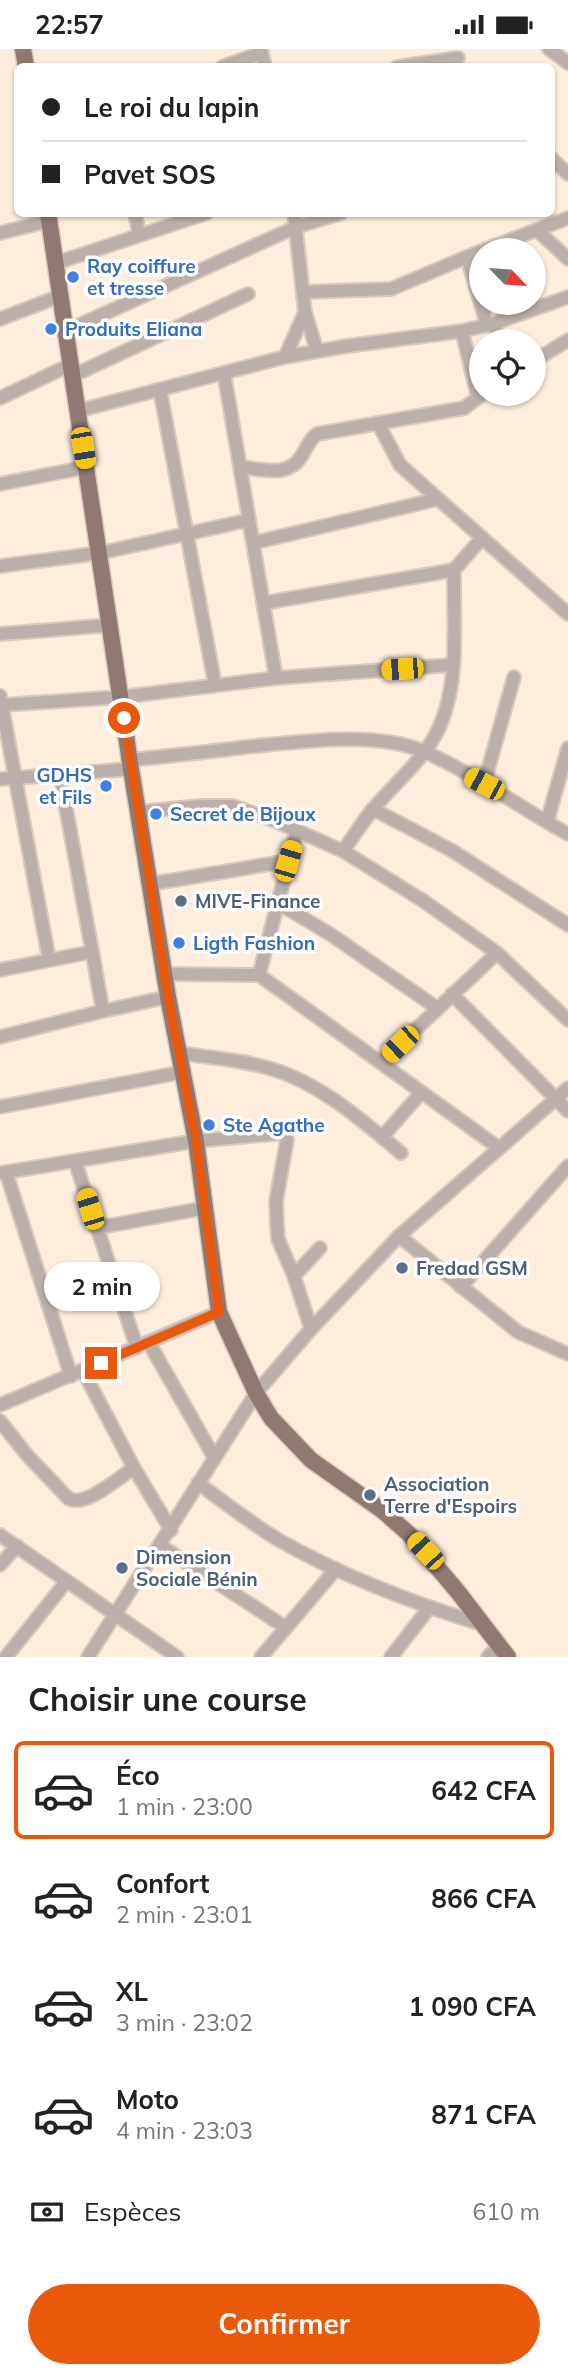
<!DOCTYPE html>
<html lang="fr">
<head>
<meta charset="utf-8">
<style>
	:root { --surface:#fff; --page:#f6f6f6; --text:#222; --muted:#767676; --line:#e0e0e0; --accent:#ea580c }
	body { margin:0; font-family:Mulish,sans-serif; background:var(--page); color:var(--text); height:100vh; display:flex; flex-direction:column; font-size:26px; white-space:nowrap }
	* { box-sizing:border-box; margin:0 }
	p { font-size:23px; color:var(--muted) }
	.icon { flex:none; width:38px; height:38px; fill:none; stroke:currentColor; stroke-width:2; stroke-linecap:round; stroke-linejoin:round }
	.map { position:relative; height:1608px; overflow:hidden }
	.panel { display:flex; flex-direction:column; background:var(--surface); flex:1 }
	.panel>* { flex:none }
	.banner { position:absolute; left:14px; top:14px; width:541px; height:154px; border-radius:10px; box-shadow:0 2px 5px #0004; display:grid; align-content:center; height:154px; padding:0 28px; background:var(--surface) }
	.needle { width:46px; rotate:115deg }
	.fabs { position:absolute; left:469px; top:189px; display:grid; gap:14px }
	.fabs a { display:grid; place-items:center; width:77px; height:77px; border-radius:50%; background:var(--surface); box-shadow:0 2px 5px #0004; font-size:35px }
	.end { position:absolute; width:32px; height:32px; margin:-16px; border:9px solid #ea580c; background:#fff; box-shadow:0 0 0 4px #fff }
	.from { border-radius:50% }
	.bubble { position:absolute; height:49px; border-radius:24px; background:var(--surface); box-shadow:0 2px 5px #0004; font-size:23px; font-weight:700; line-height:49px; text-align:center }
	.car { position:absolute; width:21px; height:42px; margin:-21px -10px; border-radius:9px; box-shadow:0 0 5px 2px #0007; background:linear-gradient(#f5c518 24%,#345 0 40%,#f5c518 0 76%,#345 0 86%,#f5c518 0) }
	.banner b { display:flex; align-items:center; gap:24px; height:66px; font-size:26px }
	.banner b+b { border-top:2px solid var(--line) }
	.banner i { width:18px; height:18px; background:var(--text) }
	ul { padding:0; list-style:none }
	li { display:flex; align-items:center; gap:21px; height:98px; margin:0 14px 10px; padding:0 14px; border:4px solid transparent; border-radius:10px }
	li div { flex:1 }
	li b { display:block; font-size:26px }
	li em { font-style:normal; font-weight:700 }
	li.on { border-color:var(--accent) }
	li>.icon { width:63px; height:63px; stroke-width:1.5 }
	h2 { padding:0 28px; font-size:32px; line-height:84px }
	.pay { display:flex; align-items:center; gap:18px; height:77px; padding:0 28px; font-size:26px }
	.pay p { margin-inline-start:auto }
	.cta { display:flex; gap:14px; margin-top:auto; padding:14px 28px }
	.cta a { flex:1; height:80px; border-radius:42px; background:var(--accent); color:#fff; font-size:28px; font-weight:700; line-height:80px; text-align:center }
	.status { display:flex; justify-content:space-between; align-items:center; height:49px; padding:0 35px; background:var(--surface); direction:ltr }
	.status svg { height:19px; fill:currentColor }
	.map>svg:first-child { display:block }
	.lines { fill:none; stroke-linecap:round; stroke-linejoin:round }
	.minor-casing { stroke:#d8cabb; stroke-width:16 }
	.major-casing { stroke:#d8cabb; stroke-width:19 }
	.minor { stroke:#bbafab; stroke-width:12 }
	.major { stroke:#8f7972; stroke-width:16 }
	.route { stroke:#ea580c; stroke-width:9 }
	.shop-dot { fill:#3f7fe0; stroke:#fdfdfd; stroke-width:2.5 }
	.service-dot { fill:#5c6f8a; stroke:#fdfdfd; stroke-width:2.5 }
	.labels { text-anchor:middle; stroke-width:7; stroke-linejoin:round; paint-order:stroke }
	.shop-label { font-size:19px; font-weight:bold; fill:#366cbe; stroke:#fdfdfd; text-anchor:start }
	.service-label { font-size:19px; font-weight:bold; fill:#4e5e75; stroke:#fdfdfd; text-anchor:start }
</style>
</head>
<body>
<div class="status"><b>22:57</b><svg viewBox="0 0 49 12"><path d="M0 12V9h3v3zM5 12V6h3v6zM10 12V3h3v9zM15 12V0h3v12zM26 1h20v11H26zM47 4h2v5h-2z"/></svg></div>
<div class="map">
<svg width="568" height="1608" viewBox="0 0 568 1608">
	<rect width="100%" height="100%" fill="#fdeddd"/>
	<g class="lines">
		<defs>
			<g id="minor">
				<polyline points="261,0 265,18"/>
				<polyline points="549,0 568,14"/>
				<polyline points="222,18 261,4"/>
				<polyline points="397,18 458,9"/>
				<polyline points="551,109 568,125"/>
				<polyline points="135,164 139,185"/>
				<polyline points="294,164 305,263 317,302"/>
				<polyline points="537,181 568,210"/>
				<polyline points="0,184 49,172"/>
				<polyline points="484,201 568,169"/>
				<polyline points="467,208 487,276"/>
				<polyline points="56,214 207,164"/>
				<polyline points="304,243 391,240 481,202"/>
				<polyline points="0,270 60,247"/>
				<polyline points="492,275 503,292"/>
				<polyline points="66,282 296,178 341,164"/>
				<polyline points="462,282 478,348"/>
				<polyline points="285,308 305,263"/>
				<polyline points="534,312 568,291"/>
				<polyline points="224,324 276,629"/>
				<polyline points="72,327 248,245"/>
				<polyline points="160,341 215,636"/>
				<polyline points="0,349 70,316"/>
				<polyline points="77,362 285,308 347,297 462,282 492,275 568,248"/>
				<polyline points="378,374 400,416 568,565"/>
				<path d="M240,418C262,420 287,429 301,408C306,400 309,391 317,385L464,359L483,345"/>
				<polyline points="0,435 87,418"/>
				<polyline points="253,494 438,450"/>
				<polyline points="0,517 100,504 249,471"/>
				<polyline points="264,554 454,521 482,489"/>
				<polyline points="0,585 111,576"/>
				<polyline points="0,647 49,910"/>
				<polyline points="2,656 121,648 276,629 452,616"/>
				<path d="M130,711C169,707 207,703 246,698C298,693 376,681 425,703C475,725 520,759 568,785"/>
				<polyline points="60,726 103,962"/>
				<polyline points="0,730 131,720"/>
				<polyline points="484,735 514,628"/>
				<polyline points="373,760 451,801 568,876"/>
				<polyline points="138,763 201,757 233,757 275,772 343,802 422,851 497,904 568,971"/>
				<polyline points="547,773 568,699"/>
				<path d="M343,802C353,788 363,772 374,759C394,735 421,713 436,685C461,637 453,574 454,521"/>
				<polyline points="150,835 288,812"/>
				<polyline points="278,854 330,885 437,959"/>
				<polyline points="0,921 91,903"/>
				<polyline points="164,925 259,926 499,1099"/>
				<polyline points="259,926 297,781"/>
				<polyline points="452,945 568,1062"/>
				<polyline points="0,988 103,962 168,948"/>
				<path d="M179,1004C211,1009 244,1011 275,1021C322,1036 364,1073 401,1104"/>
				<polyline points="382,1012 497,904"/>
				<polyline points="0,1058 183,1023"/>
				<polyline points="382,1088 421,1044"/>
				<polyline points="75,1112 137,1299"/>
				<polyline points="6,1123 71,1327"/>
				<polyline points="0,1124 196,1092 282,1084 286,1086 287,1091 276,1152 277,1175 278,1190 294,1227 311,1280"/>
				<polyline points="96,1179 205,1159"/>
				<polyline points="399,1187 518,1283 568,1305"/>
				<polyline points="294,1227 320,1199"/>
				<polyline points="461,1238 568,1117"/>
				<polyline points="149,1294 214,1408"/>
				<polyline points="83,1322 134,1419 171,1481"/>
				<polyline points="0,1356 219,1263"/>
				<path d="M0,1372L27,1406L69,1450C86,1458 118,1429 134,1419"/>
				<path d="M198,1434C224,1453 249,1473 277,1490C341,1527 413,1554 484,1576"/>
				<polyline points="0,1486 177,1608"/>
				<polyline points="161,1497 285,1578"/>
				<polyline points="0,1516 17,1497"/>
				<polyline points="6,1608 66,1533"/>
				<polyline points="88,1608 256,1344 311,1280 399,1187 568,1039"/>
				<polyline points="261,1608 336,1520"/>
				<polyline points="391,1608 429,1559"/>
				<polyline points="488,1608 499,1597"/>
			</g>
			<g id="major">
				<polyline points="23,0 26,18"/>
				<polyline points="48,164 131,720 168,948 196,1092 219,1263 256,1344 271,1369 311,1411 383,1462 409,1485 458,1543 508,1608"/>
			</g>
		</defs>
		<use href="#minor" class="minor-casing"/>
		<use href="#major" class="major-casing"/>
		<use href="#minor" class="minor"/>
		<use href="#major" class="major"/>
	</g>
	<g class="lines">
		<polyline class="route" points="101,1314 219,1263 196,1092 168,948 124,669"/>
	</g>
	<g class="shop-dot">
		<circle cx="73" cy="228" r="7"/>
		<circle cx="51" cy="280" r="7"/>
		<circle cx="106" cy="737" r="7"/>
		<circle cx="156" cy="765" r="7"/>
		<circle cx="179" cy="894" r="7"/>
		<circle cx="209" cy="1076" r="7"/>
	</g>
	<g class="service-dot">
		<circle cx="181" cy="852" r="7"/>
		<circle cx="402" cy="1219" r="7"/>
		<circle cx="370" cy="1446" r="7"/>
		<circle cx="122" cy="1519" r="7"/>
	</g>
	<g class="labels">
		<g class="shop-label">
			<text x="87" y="224">Ray coiffure<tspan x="87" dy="22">et tresse</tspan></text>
			<text x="65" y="287">Produits Eliana</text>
			<text x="92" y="733" text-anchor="end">GDHS<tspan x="92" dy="22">et Fils</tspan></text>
			<text x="170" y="772">Secret de Bijoux</text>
			<text x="193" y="901">Ligth Fashion</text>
			<text x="223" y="1083">Ste Agathe</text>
		</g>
		<g class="service-label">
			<text x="195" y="859">MIVE-Finance</text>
			<text x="416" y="1226">Fredad GSM</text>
			<text x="384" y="1442">Association<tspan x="384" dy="22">Terre d'Espoirs</tspan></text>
			<text x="136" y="1515">Dimension<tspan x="136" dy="22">Sociale Bénin</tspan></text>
		</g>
	</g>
</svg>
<div class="fabs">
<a><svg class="needle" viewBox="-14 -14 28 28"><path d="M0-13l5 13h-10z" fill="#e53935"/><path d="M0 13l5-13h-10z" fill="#767676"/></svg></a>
<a><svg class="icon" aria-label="locate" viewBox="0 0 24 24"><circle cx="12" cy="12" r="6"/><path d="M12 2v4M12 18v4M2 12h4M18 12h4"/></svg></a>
</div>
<i class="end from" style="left:124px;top:669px"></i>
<i class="end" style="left:101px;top:1314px"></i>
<div class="bubble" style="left:44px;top:1213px;width:116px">2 min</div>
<i class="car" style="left:83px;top:399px;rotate:170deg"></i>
<i class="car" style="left:402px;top:620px;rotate:266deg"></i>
<i class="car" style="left:484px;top:735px;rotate:298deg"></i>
<i class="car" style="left:288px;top:812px;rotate:16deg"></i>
<i class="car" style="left:400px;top:995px;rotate:226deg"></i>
<i class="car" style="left:90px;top:1160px;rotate:343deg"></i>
<i class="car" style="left:425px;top:1502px;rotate:317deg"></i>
<div class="banner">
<b><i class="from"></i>Le roi du lapin</b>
<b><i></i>Pavet SOS</b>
</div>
</div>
<section class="panel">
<h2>Choisir une course</h2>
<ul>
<li class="on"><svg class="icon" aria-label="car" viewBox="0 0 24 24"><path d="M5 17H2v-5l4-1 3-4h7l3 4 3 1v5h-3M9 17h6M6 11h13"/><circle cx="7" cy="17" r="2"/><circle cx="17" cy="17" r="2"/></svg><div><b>Éco</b><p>1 min · 23:00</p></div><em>642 CFA</em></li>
<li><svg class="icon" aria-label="car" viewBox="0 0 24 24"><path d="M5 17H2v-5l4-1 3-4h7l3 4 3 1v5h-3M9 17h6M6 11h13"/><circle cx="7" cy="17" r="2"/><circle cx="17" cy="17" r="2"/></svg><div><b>Confort</b><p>2 min · 23:01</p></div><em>866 CFA</em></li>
<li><svg class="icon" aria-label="car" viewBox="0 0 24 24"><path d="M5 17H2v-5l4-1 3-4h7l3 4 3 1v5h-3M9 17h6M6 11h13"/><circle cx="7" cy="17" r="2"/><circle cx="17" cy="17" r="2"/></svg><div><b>XL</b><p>3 min · 23:02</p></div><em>1 090 CFA</em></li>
<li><svg class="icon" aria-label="car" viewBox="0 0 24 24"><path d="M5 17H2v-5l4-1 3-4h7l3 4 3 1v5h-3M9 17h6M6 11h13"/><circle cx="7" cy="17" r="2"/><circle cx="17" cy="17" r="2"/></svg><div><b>Moto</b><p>4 min · 23:03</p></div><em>871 CFA</em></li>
</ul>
<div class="pay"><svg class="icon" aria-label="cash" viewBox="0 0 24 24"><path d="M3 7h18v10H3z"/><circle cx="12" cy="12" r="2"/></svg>Espèces<p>610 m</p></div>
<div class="cta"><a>Confirmer</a></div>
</section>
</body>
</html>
